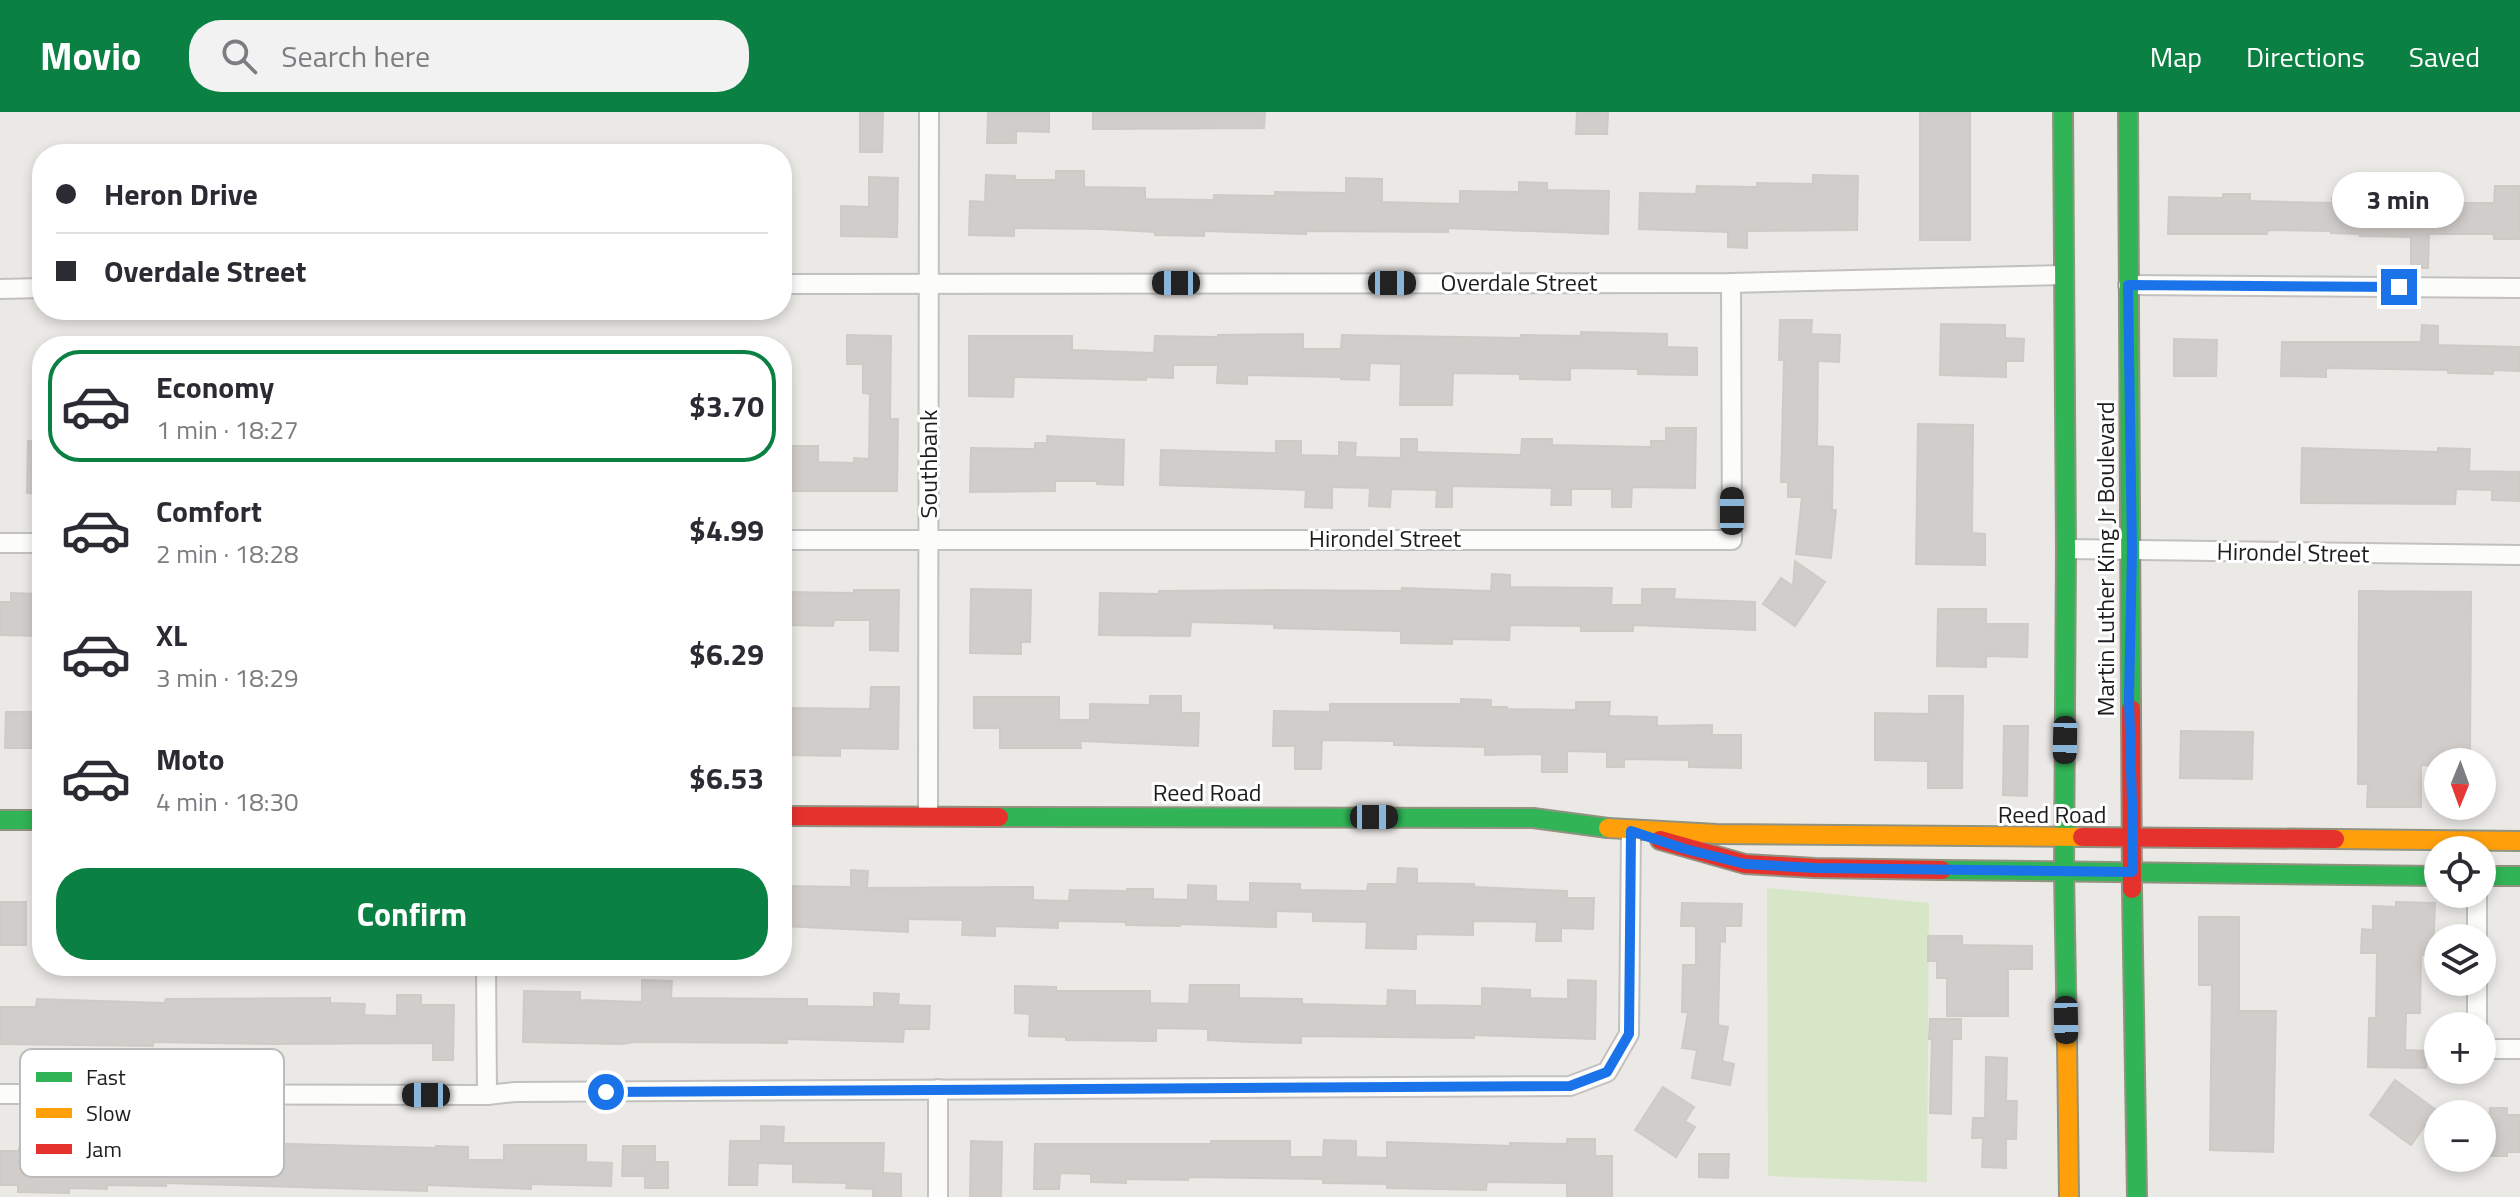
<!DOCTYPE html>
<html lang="en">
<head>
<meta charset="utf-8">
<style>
	:root { --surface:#fff; --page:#f2f2f3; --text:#2b2b33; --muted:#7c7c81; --line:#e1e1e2; --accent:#0b8043 }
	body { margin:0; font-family:"Titillium Web",sans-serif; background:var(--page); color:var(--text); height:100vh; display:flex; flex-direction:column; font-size:30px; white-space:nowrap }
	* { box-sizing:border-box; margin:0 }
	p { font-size:26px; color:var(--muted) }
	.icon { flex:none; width:44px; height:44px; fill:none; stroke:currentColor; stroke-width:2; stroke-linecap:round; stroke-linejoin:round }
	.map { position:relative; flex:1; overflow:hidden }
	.side { position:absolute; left:32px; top:224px; width:760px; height:640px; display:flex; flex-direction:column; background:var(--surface); border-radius:32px; box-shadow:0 4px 12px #0003 }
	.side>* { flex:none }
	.guide { position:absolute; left:32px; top:32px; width:760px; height:176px; border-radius:32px; box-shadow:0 4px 12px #0003; display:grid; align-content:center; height:176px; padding:0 24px; background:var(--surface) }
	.needle { width:52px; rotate:181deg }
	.controls { position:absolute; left:2424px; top:636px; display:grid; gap:16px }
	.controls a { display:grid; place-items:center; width:72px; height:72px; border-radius:50%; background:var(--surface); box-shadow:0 4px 12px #0003; font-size:40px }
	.end { position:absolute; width:36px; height:36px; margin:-18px; border:10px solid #1a73e8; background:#fff; box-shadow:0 0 0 4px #fff }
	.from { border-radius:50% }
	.bubble { position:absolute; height:56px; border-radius:28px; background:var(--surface); box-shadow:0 4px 12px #0003; font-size:26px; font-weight:700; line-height:56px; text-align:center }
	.car { position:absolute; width:24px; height:48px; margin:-24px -12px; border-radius:10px; box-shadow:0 0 6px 2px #0007; background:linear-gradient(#222 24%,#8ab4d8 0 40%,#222 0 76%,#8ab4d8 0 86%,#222 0) }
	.guide b { display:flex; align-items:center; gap:28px; height:76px; font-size:30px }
	.guide b+b { border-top:2px solid var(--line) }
	.guide i { width:20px; height:20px; background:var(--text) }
	ul { padding:14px 0 0; list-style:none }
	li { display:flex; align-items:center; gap:24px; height:112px; margin:0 16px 12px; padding:0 8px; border:4px solid transparent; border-radius:32px }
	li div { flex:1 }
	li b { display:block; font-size:30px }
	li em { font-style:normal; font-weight:700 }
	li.active { border-color:var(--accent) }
	li>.icon { width:72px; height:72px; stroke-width:1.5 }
	.cta { display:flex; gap:16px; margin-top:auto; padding:16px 24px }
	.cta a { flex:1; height:92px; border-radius:32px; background:var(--accent); color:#fff; font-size:32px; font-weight:700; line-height:92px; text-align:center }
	header { display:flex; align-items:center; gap:48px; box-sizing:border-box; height:112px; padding:0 40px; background:var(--accent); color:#fff }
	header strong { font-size:38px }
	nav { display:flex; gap:44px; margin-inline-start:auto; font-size:28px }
	.search { width:560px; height:72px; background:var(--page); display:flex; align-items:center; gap:20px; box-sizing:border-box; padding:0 28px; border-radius:32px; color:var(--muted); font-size:30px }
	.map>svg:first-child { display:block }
	.grass { fill:#d7e6c7 }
	.building { fill:#d0cdca; stroke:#cecbc7; stroke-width:2 }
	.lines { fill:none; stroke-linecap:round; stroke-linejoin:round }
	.street-casing { stroke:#c2c1c0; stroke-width:22 }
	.fast-casing { stroke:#919380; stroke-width:22 }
	.slow-casing { stroke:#919380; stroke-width:22 }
	.jam-casing { stroke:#919380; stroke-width:22 }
	.street { stroke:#fcfcfb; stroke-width:18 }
	.fast { stroke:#30b455; stroke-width:18 }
	.slow { stroke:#ff9f0a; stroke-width:18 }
	.jam { stroke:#e5322d; stroke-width:18 }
	.route { stroke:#1a73e8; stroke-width:10 }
	.labels { text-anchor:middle; stroke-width:6; stroke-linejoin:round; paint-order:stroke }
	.street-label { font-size:24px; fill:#1d1d1d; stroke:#fff }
	.key { fill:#fff; stroke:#bbb; stroke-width:2 }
	.key-label { font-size:22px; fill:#1d1d1d }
</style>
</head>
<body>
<header>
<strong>Movio</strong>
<div class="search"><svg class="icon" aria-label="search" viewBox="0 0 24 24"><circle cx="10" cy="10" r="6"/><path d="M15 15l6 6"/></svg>Search here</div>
<nav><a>Map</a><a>Directions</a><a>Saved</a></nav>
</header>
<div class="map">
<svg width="2520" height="1085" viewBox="0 0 2520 1085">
	<rect width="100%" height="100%" fill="#ebe9e6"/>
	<polygon class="grass" points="1767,776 1929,791 1927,1070 1768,1064"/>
	<g class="building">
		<polygon points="860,0 883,0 882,40 860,40"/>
		<polygon points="988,0 1049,0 1049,20 1016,19 1016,31 987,31"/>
		<polygon points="1093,0 1265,0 1264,16 1093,17"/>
		<polygon points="1577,0 1608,0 1607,22 1576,22"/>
		<rect x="1920" y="0" width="50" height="128"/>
		<polygon points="1056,59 1084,59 1084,75 1145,76 1145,87 1214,88 1214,83 1275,84 1275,80 1346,81 1346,66 1382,67 1382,90 1460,92 1460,79 1519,80 1519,70 1547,71 1547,78 1609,79 1608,122 1448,116 1448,120 1306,119 1306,122 1204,119 1204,124 1155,123 1155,120 1102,117 1014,116 1014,124 969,123 970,89 985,90 986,63 1015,64 1015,68 1056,68"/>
		<polygon points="1813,63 1858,64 1857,118 1747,119 1747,136 1728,135 1728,120 1639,117 1640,81 1696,82 1697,74 1757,75 1757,71 1813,72"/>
		<polygon points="869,65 898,66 897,125 841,124 841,94 869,95"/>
		<polygon points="2495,74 2520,74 2520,127 2494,127 2494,122 2429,122 2428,156 2411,156 2411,125 2360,124 2360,122 2331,121 2331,119 2268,118 2267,122 2168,122 2169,85 2223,86 2223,82 2250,82 2250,89 2332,91 2332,86 2374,87 2374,93 2441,94 2441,91 2494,91"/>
		<polygon points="1780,208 1812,208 1811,222 1840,223 1839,250 1818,249 1817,334 1833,335 1832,398 1836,398 1831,446 1796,442 1802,385 1788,385 1788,370 1781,370 1784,248 1779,248"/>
		<polygon points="1941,212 2005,213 2005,226 2024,227 2023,249 2006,249 2006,265 1940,263"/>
		<polygon points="2422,213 2438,214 2438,233 2520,235 2520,259 2493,258 2493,262 2448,261 2448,258 2326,256 2326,265 2281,264 2282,230 2421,230"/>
		<polygon points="1581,220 1667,222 1667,235 1697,236 1697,263 1638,262 1638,257 1570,256 1570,268 1520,267 1520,262 1453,261 1452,293 1400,293 1401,252 1370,251 1369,268 1341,267 1341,265 1247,263 1247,272 1217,271 1218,253 1173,253 1173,266 1146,265 1146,268 1014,265 1013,285 969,284 969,224 1072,224 1072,238 1154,241 1155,224 1218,225 1218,223 1303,222 1303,237 1341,237 1342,223 1521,226 1521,223 1581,224"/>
		<polygon points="847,223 891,224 890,307 898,307 897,379 786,379 787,334 818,334 818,350 854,351 854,346 869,347 870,282 863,281 863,252 847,252"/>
		<polygon points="2174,227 2217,228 2216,264 2174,264"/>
		<polygon points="1918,312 1973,313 1972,421 1985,422 1985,453 1916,452"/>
		<polygon points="1666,316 1696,316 1695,376 1632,375 1631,395 1612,395 1612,377 1571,377 1571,393 1551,393 1552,376 1452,374 1452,395 1436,395 1437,378 1391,377 1390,395 1369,394 1370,376 1332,375 1332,396 1305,395 1306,378 1160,373 1161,338 1276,341 1276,329 1301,329 1301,343 1339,344 1339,330 1356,331 1355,345 1401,346 1401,327 1417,327 1417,340 1521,343 1522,327 1552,327 1552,333 1651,335 1651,329 1666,329"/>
		<polygon points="1047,324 1124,328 1123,373 1097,372 1097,369 1055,369 1055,379 970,380 971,336 1035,337 1035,331 1047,331"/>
		<polygon points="28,329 42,329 42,382 27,381"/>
		<polygon points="2302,336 2438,340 2438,336 2470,337 2469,359 2520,360 2520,389 2492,388 2492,378 2456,377 2455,392 2301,391"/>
		<polygon points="1795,449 1825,470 1795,514 1763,492 1781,466 1793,474"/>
		<polygon points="1492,462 1510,463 1510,475 1612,476 1611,493 1642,493 1642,477 1675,477 1674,487 1755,490 1755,518 1633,513 1633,519 1581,519 1581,514 1510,513 1509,528 1452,527 1452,532 1401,531 1401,519 1274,516 1274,512 1191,510 1190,524 1099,523 1100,481 1159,482 1159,479 1274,478 1402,479 1402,476 1491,479"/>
		<polygon points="971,477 1031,478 1030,530 1021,530 1021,542 970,541"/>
		<polygon points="854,478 899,478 898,539 870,538 870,508 834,508 833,514 785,513 785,480 854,481"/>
		<polygon points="2359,479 2471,480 2470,650 2438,650 2438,654 2421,653 2421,695 2367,695 2368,672 2358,672"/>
		<polygon points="11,481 42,482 42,524 0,523 0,490 11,490"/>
		<polygon points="1938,497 1986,497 1986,512 2028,512 2027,545 1986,544 1986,555 1937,554"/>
		<polygon points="871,575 899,575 898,637 840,636 840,644 790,643 791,596 870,597"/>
		<polygon points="1150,584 1181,584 1181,601 1199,601 1198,634 1080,629 1081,636 1000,636 1000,616 974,616 974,585 1059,585 1059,608 1090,608 1090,592 1150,593"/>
		<polygon points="1929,584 1963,584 1962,676 1928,676 1928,649 1875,648 1875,601 1929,602"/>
		<polygon points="1461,587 1491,588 1491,595 1507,595 1507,597 1576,598 1576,590 1610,590 1609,604 1657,605 1657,614 1712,613 1712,623 1741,623 1741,656 1689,655 1689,648 1624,647 1624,655 1607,655 1607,640 1567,639 1567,660 1542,660 1542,642 1485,643 1485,635 1394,633 1394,629 1322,628 1321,657 1295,657 1295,634 1273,634 1274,599 1330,600 1330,592 1461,592"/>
		<polygon points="6,600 42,600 42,636 5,636"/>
		<polygon points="2004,614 2028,614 2027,684 2003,683"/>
		<polygon points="2181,619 2253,620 2252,667 2180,666"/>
		<polygon points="1398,756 1417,757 1417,771 1474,772 1474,775 1567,779 1567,786 1594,786 1593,817 1561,816 1561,829 1536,829 1537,810 1473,809 1473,823 1416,822 1416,837 1366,836 1367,810 1313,809 1313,800 1276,799 1276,815 1180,812 1180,814 1126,813 1126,810 1058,809 1058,816 995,814 995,824 962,823 963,808 908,807 908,820 782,814 782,774 851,775 851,758 868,759 867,776 1033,775 1033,788 1069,789 1070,778 1127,779 1127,777 1153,777 1153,787 1188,788 1188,773 1216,774 1216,789 1250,790 1250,771 1300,772 1300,778 1367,779 1368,772 1397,772"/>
		<rect x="0" y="790" width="26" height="43"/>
		<polygon points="2396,790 2435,791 2433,843 2421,843 2420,901 2406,901 2405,938 2426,939 2426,956 2368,955 2369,906 2376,906 2377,841 2361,841 2362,817 2373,818 2373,794 2396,795"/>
		<polygon points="1682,791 1742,792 1741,814 1725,814 1725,830 1720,829 1718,913 1728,915 1722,949 1734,952 1730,973 1692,966 1697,938 1682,936 1688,900 1682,900 1683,853 1696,853 1696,814 1681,814"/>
		<polygon points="2199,805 2239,805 2239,899 2276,899 2273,1040 2210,1038 2212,873 2199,873"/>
		<polygon points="1928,824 1962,824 1962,833 2032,834 2032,857 2008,857 2008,904 1947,904 1947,866 1937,866 1937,849 1928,849"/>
		<polygon points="642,868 672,869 671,886 807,887 807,894 874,895 874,881 899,882 898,893 930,894 929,917 904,917 903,930 787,927 787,931 634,930 622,932 523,930 524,879 580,880 580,888 642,890"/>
		<polygon points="1568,868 1596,869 1595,927 1474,923 1474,926 1301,924 1301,931 1249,930 1208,928 1208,917 1156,916 1156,929 1066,928 1066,925 1029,924 1030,902 1015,901 1015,874 1056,875 1056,879 1150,879 1150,891 1189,892 1190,873 1239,873 1239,886 1302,887 1302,892 1387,894 1388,878 1415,879 1415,893 1482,894 1482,876 1530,878 1530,886 1568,887"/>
		<polygon points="397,883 421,883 421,893 454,893 453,948 433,948 433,931 274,932 153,930 153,934 0,932 0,895 36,895 37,887 165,891 166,887 330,886 330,891 365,892 364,903 397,904"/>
		<polygon points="1930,907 1961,907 1961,927 1952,927 1951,1002 1930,1001 1932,927 1929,927"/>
		<polygon points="1986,945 2007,946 2006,989 2017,989 2016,1027 2006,1027 2006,1056 1982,1055 1983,1026 1972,1026 1973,1006 1985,1006"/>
		<polygon points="2395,968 2436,998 2411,1033 2370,1003"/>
		<polygon points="1663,975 1694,995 1685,1009 1695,1015 1676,1045 1635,1018"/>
		<polygon points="2490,996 2507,996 2507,1003 2520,1003 2520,1040 2507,1040 2507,1044 2482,1044 2482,1008 2489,1008"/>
		<polygon points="761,1014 784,1015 783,1031 884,1031 883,1061 901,1062 901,1085 873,1085 873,1077 846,1076 847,1071 793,1070 793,1052 758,1051 757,1073 729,1073 730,1029 761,1029"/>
		<polygon points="1567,1027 1595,1027 1595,1044 1612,1044 1612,1085 1567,1085 1567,1071 1487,1070 1486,1078 1387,1076 1387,1072 1323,1071 1323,1067 1189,1065 1188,1068 1126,1067 1126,1071 1091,1070 1091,1062 1060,1061 1059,1077 1034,1077 1035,1032 1211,1032 1211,1029 1290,1029 1290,1045 1323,1045 1324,1028 1356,1029 1356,1045 1387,1046 1387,1030 1510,1034 1510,1031 1567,1032"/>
		<polygon points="971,1029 1002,1030 1001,1085 970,1085"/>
		<polygon points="252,1031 436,1036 436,1034 468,1035 468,1048 504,1048 504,1033 586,1033 586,1050 612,1051 611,1074 531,1072 531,1077 427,1073 427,1079 166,1071 166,1074 107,1073 107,1077 69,1076 69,1081 18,1080 18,1073 0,1073 0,1039 19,1039 19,1036 76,1037 76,1035 252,1034"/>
		<polygon points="623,1034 655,1034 655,1050 668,1050 668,1076 645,1076 645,1064 622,1064"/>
		<polygon points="1699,1042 1729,1042 1728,1066 1699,1065"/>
	</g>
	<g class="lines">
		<defs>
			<g id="street">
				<polyline points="782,172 1731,171 2063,163"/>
				<polyline points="2128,173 2520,176"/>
				<polyline points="0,177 42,176"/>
				<polyline points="782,428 1732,428 1731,171"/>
				<polyline points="0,431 42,431"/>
				<polyline points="2066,437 2520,443"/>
				<polyline points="928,704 929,0"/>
				<polyline points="2477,826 2477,782"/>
				<polyline points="486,854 487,983"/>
				<polyline points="2477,914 2477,870"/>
				<polyline points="2482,937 2520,937"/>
				<polyline points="938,977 938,1085"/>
				<polyline points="0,982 487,983 515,980 1570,974 1607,960 1629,922 1631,719"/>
			</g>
			<g id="fast">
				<polyline points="2063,0 2066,437 2064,760 2067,929"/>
				<polyline points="2128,0 2131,597"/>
				<polyline points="999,705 1533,706 1608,716"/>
				<polyline points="0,708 42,708"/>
				<polyline points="1942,758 2438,764"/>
				<polyline points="2482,764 2520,764"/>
				<polyline points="2132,777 2137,1085"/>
			</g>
			<g id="slow">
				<polyline points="1608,716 1717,722 2082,725"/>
				<polyline points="2335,727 2520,729"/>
				<polyline points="2067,929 2069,1085"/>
			</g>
			<g id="jam">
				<polyline points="2131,597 2132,777"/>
				<polyline points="782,704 999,705"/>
				<polyline points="2082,725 2335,727"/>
				<polyline points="1660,728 1745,752 1815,756 1942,758"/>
			</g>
		</defs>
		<use href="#street" class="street-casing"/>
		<use href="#fast" class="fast-casing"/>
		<use href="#slow" class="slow-casing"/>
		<use href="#jam" class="jam-casing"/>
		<use href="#street" class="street"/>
		<use href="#fast" class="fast"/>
		<use href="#slow" class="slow"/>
		<use href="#jam" class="jam"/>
	</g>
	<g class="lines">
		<polyline class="route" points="606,980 1570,974 1607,960 1629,922 1631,719 1685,737 1745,752 1815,756 2132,760 2133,727 2129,586 2132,439 2128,173 2399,175"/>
	</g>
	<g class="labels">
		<g class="street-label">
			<text x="1519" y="179">Overdale Street</text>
			<text transform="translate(929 352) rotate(-90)" y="8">Southbank</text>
			<text x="1385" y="435">Hirondel Street</text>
			<text transform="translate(2293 441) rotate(1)" y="8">Hirondel Street</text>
			<text transform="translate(2106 447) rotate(-90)" y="8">Martin Luther King Jr Boulevard</text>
			<text x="1207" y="689">Reed Road</text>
			<text x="2052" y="711">Reed Road</text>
		</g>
	</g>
	<rect x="20" y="937" width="264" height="128" rx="12" class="key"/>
	<rect x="36" y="960" width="36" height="10" fill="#30b455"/>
	<rect x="36" y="996" width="36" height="10" fill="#ff9f0a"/>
	<rect x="36" y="1032" width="36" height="10" fill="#e5322d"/>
	<g class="key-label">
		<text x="86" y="973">Fast</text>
		<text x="86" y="1009">Slow</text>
		<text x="86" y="1045">Jam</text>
	</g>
</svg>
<div class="controls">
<a><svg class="needle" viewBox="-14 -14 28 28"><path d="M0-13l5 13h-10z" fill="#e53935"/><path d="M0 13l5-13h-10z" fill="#7c7c81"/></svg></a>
<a><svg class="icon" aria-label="locate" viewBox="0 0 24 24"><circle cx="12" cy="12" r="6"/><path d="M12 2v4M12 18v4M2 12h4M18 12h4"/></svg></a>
<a><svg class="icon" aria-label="layers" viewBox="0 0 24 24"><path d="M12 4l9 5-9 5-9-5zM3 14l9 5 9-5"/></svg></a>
<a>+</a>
<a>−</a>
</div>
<i class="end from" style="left:606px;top:980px"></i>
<i class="end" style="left:2399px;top:175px"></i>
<div class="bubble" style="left:2332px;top:60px;width:132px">3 min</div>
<i class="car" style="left:1176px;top:171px;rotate:270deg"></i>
<i class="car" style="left:1392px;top:171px;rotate:90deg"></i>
<i class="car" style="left:1732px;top:399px;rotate:0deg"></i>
<i class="car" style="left:2065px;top:628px;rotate:181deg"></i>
<i class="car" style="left:1374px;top:705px;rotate:90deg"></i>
<i class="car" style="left:2066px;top:908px;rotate:179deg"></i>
<i class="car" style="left:426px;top:983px;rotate:270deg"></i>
<div class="guide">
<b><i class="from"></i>Heron Drive</b>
<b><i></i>Overdale Street</b>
</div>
<section class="side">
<ul>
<li class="active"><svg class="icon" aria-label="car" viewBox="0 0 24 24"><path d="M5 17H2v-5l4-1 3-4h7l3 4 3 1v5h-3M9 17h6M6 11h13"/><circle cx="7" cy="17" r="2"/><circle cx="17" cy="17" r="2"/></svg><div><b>Economy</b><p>1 min · 18:27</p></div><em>$3.70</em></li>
<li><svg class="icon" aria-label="car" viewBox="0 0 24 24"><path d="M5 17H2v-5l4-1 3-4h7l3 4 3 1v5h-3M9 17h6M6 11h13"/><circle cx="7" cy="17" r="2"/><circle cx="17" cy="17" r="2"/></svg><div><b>Comfort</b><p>2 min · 18:28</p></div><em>$4.99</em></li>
<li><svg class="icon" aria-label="car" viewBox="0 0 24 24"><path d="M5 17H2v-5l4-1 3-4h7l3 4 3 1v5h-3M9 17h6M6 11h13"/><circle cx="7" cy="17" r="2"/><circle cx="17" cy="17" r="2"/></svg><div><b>XL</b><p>3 min · 18:29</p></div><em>$6.29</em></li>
<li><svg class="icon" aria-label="car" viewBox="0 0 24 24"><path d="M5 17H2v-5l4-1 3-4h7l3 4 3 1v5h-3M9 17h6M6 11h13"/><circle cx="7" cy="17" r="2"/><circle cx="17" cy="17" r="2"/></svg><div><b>Moto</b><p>4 min · 18:30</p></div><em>$6.53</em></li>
</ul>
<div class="cta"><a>Confirm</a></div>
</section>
</div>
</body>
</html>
